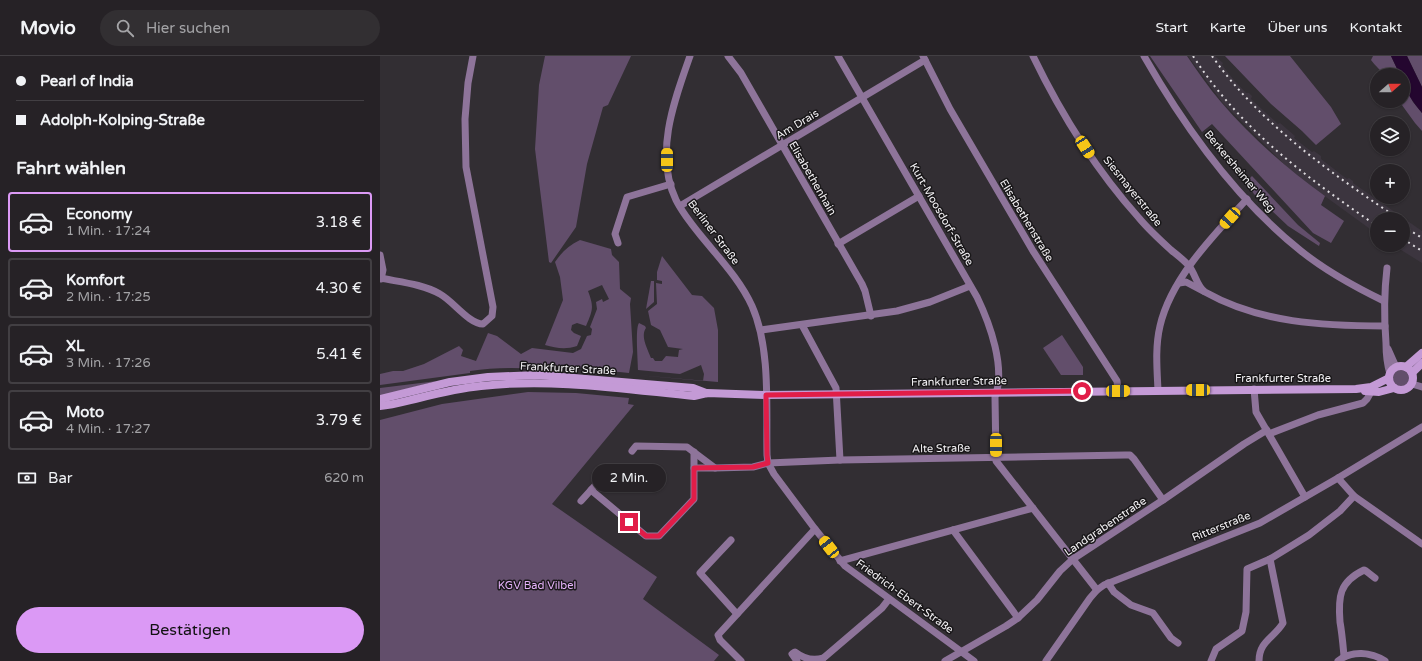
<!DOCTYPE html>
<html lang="de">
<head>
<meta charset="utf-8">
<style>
	:root { --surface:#262226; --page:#322f32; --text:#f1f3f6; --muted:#a4a4a7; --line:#423f43; --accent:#db99f5 }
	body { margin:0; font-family:"Varela Round",sans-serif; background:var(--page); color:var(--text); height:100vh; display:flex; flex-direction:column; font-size:15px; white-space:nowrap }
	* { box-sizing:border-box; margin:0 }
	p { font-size:13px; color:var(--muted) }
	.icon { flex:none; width:22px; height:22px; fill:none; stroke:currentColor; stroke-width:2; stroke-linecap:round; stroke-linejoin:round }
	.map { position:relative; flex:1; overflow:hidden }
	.details { display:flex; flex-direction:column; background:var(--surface); width:380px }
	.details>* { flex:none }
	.banner { display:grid; align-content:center; height:88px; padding:0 16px; background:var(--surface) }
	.needle { width:26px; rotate:69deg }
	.tools { position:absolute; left:990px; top:12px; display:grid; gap:8px }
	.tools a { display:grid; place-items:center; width:40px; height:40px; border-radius:50%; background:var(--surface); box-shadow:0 1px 3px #0004,0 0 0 1px var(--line); font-size:20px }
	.end { position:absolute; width:18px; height:18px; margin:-9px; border:5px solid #e11d48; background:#fff; box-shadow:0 0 0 2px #fff }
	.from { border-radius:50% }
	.bubble { position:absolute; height:28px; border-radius:14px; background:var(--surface); box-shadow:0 1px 3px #0004,0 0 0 1px var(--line); font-size:13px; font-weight:600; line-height:28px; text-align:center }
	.car { position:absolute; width:12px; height:24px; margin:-12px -6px; border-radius:5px; box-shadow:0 0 3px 1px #0007; background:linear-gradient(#f5c518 24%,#345 0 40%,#f5c518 0 76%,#345 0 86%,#f5c518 0) }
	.banner b { display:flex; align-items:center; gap:14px; height:38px; font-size:15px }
	.banner b+b { border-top:1px solid var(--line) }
	.banner i { width:10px; height:10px; background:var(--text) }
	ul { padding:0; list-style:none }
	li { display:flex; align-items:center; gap:12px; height:60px; margin:0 8px 6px; padding:0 8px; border:2px solid var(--line); border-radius:4px }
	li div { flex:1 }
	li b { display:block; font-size:15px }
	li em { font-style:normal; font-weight:600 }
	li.selected { border-color:var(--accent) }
	li>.icon { width:36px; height:36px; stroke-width:1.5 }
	h2 { padding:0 16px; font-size:18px; line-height:48px }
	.pay { display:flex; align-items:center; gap:10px; height:44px; padding:0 16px; font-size:15px }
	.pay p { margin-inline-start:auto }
	.cta { display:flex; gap:8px; margin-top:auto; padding:8px 16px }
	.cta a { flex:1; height:46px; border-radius:24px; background:var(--accent); color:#111; font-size:16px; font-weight:600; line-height:46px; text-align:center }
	header { display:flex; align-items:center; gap:24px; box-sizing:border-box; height:56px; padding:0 20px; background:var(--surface); border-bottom:1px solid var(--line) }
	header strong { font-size:19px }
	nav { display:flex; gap:22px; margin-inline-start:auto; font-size:14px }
	.search { width:280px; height:36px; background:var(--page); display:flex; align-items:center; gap:10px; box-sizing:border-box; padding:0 14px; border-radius:22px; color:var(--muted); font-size:15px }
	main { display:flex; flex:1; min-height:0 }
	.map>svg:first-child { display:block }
	.built { fill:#3c353f }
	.green { fill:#624e6b }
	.water { fill:#24062f }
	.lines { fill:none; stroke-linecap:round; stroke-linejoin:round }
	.minor { stroke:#8e749a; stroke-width:7 }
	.secondary { stroke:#c49ad6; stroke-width:8 }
	.rail { stroke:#dddade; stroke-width:2; stroke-dasharray:2 4; stroke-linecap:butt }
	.route { stroke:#e11d48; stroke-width:5 }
	.labels { text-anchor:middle; stroke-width:3; stroke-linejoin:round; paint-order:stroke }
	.street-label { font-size:11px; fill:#f3f1f4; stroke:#191719 }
	.park-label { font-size:11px; fill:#e6b3fb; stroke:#191719 }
</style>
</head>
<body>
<header>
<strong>Movio</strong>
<div class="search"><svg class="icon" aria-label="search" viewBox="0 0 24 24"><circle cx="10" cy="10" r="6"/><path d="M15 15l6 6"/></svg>Hier suchen</div>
<nav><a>Start</a><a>Karte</a><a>Über uns</a><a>Kontakt</a></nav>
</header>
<main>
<section class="details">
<div class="banner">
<b><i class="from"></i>Pearl of India</b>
<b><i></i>Adolph-Kolping-Straße</b>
</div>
<h2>Fahrt wählen</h2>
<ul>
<li class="selected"><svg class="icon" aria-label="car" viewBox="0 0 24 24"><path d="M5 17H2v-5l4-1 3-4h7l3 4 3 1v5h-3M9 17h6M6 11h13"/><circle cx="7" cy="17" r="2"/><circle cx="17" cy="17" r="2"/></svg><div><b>Economy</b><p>1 Min. · 17:24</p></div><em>3.18 €</em></li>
<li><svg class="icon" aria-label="car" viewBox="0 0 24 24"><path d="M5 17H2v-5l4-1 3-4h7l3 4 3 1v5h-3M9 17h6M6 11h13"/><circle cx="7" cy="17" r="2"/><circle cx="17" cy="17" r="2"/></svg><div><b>Komfort</b><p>2 Min. · 17:25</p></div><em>4.30 €</em></li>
<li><svg class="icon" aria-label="car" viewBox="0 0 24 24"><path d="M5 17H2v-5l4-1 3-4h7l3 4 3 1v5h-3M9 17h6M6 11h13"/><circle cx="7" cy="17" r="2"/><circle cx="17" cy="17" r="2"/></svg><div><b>XL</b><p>3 Min. · 17:26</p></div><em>5.41 €</em></li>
<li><svg class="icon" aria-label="car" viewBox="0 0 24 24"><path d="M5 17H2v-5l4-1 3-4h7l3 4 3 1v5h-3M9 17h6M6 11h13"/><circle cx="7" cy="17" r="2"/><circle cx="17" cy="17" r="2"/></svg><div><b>Moto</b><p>4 Min. · 17:27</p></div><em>3.79 €</em></li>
</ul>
<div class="pay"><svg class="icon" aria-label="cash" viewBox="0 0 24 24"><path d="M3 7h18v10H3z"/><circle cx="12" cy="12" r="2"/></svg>Bar<p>620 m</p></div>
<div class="cta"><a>Bestätigen</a></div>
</section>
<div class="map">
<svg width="1042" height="605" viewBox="0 0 1042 605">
	<rect width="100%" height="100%" fill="#322e33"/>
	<polygon class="built" points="808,0 835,0 843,7 842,9 853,23 866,37 869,37 872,40 871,43 898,68 900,67 915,80 914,82 932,96 934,95 941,100 941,103 967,123 969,122 973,125 973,127 1042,175 1042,207 1013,189 1023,189 1023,163 997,163 997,178 928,128 907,111 842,46"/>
	<g class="green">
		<polygon points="165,0 251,0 228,49 223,51 207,108 196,171 171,207 169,206 155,93 159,29"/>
		<path d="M770,0H807C818,16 829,32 841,46C872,82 907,113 945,140L941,149L964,165L951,187L933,177L832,68L822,76Z"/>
		<polygon points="845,0 910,0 951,51 961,68 936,89 922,75 891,48"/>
		<path d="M993,0H1011L1020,19H1004C1000,13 995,10 991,4Z"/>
		<polygon points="1027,0 1042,0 1042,31"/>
		<polygon points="1023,26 1033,46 1042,57 1042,75 1035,67 1019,45 1023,45"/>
		<polygon points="872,120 918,169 940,187 939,190 908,170 874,138 866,126"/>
		<path d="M200,184L231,193L232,199L239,206L240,233L251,242L250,248L253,296L249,317L181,310L178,316C149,311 119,311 90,315V317L0,329V318L13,315H23L44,308L79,290L83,294L81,300L96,305L108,277L117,280L141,298L152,292L193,297L201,293L207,280L211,279L212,273L210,271L217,253L216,246L222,243L223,246L229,243L222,229L208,235C214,251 213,254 206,270L197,267L192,269L191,274L194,277L201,280L197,290C185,294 176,292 165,289L183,244L180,221L175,206C181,197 189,189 200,184Z"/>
		<path d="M282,200L312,239L322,240L334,252L338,274V326L257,319L323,325L324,318L321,309L300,318L258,314C258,304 255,272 259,267L265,270L266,272C260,280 268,294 271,302H273L275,305H282L286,300L298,301L299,294L303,293L288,291L280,274L271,269L268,255L277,248L276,227L282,228V225L277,224V216Z"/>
		<polygon points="271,225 274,225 274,246 266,253"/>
		<polygon points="682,279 703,311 703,319 681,319 663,292"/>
		<circle cx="1021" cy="322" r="9"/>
		<polygon points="57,325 0,340 0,332"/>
		<polygon points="148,336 196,337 249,342 248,348 254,349 172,448 277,521 263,543 339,599 334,605 0,605 0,364 62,348"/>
	</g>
	<path class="water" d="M1011,0H1027L1042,31V57C1033,46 1023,34 1023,19H1020Z"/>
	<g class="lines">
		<g class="minor">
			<path d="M310,0C294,45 274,98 296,144C303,158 313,170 322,181C340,203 360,224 372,250C391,293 386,352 387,399L388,407L394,418L435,473L465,510L594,605"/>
			<polyline points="348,0 361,17 482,228 485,235 491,260"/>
			<path d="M458,0L597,241C610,268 626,312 615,341L616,405L717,534"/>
			<polyline points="543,0 570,53 653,195 737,325 738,335"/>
			<path d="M653,0C681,58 716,114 759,162C769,174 780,184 791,194C797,199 804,204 809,210C815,217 817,231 825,236C880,267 943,270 1005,270"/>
			<path d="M764,0C805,72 856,143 921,195C946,215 975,231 1004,245"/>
			<polyline points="300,150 545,4"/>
			<polyline points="238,187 235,178 247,141 291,128"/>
			<polyline points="458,188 539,140"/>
			<polyline points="0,199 3,214 1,223"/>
			<path d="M1007,212C1004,237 1004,262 1006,287C1006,298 1007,308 1010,318"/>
			<path d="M0,222C19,226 43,228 60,238C73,245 89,268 103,268L112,260L113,251L86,111L85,63L88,27L93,0"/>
			<polyline points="799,227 806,226 823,235"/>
			<polyline points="422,269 456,332 460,404"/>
			<polyline points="381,274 517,255 550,246 590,230"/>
			<polyline points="1008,293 1016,311"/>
			<polyline points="1032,328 1042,331"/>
			<polyline points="874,333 876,356 925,441"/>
			<path d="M778,334C777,313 775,291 780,270C791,222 834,179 867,143"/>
			<polyline points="889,378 938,359 983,347 987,343 991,336"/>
			<polyline points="252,395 256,390 307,391 335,412 373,411 388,407 460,404 745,399 750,399 754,403 783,444"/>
			<polyline points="314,412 335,412"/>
			<polyline points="958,422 974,440 1042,488"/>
			<polyline points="211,434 266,480 279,480 314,443 314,396"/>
			<polyline points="201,445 220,424"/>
			<polyline points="573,474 638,562"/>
			<polyline points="351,484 320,517 357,558"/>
			<polyline points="460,505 653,452"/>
			<polyline points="728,527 734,536 751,549 773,557 791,582 798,587"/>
			<path d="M964,600C963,589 962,577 960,566C958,541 959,526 984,514L986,515L995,522"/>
			<polyline points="361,605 340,584 338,579 435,473"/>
			<path d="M417,605L412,598L415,596C424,603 433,605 443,602"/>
			<polyline points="440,605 502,552 509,543"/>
			<polyline points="565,605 626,570 638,562 657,544 680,515 693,503 783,444 864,388 887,374"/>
			<polyline points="666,605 710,542 717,534 724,529 880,467 958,422 1042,371"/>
			<polyline points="831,605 836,593 862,575 866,556 867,513 890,503 929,479 960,455 974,440"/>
			<path d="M879,605C879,585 894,582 903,567L890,503"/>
			<path d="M958,605C972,594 991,596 1005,605"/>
		</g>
		<g class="secondary">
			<circle cx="1021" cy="322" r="12"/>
			<polyline points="1026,311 1042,297"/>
			<polyline points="1032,317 1042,307"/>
			<polyline points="985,335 999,336 1014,332"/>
			<polyline points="0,343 70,326 108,321 158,319 313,332 326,337"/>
			<path d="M0,350C13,349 26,345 39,342C59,337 80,332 101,330C172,322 243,333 314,340L327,337L386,339L976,333L991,331L1009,322"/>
		</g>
		<g class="rail">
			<path d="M813,0C861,74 926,121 997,170"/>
			<path d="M832,0C880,68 951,117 1019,163"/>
			<polyline points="1023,170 1042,182"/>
			<polyline points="1023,183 1042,195"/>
		</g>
	</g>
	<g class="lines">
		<polyline class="route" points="249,466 266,480 279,480 314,443 314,412 373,411 388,407 387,399 386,339 702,335"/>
	</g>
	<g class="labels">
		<g class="street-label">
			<text transform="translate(417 68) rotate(-31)" y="4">Am Drais</text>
			<text transform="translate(860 115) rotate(50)" y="4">Berkersheimer Weg</text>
			<text transform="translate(433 122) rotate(60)" y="4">Elisabethenhain</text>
			<text transform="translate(753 135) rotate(51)" y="4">Siesmayerstraße</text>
			<text transform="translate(562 158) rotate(60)" y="4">Kurt-Moosdorf-Straße</text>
			<text transform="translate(647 164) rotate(59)" y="4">Elisabethenstraße</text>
			<text transform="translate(334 176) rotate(53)" y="4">Berliner Straße</text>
			<text transform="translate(188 312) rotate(3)" y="4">Frankfurter Straße</text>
			<text x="903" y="326">Frankfurter Straße</text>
			<text transform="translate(579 325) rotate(-1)" y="4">Frankfurter Straße</text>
			<text transform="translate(561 392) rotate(-1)" y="4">Alte Straße</text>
			<text transform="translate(725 470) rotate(-34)" y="4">Landgrabenstraße</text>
			<text transform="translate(841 470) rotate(-22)" y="4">Ritterstraße</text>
			<text transform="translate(525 540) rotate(36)" y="4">Friedrich-Ebert-Straße</text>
		</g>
		<g class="park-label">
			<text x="157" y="533">KGV Bad Vilbel</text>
		</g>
	</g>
</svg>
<div class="tools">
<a><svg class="needle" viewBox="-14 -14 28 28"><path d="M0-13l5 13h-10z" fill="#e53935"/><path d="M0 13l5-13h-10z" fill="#a4a4a7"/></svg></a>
<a><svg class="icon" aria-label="layers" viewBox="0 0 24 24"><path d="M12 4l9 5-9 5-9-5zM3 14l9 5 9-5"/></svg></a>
<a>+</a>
<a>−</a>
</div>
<i class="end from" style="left:702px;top:335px"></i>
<i class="end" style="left:249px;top:466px"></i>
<div class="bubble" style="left:212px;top:408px;width:74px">2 Min.</div>
<i class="car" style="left:705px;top:91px;rotate:147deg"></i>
<i class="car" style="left:287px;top:104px;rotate:0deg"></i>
<i class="car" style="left:850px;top:162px;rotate:222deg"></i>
<i class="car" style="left:818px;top:334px;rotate:270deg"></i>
<i class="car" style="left:738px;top:335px;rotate:89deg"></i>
<i class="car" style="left:616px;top:389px;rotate:180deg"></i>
<i class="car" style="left:449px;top:491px;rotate:322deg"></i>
</div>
</main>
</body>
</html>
